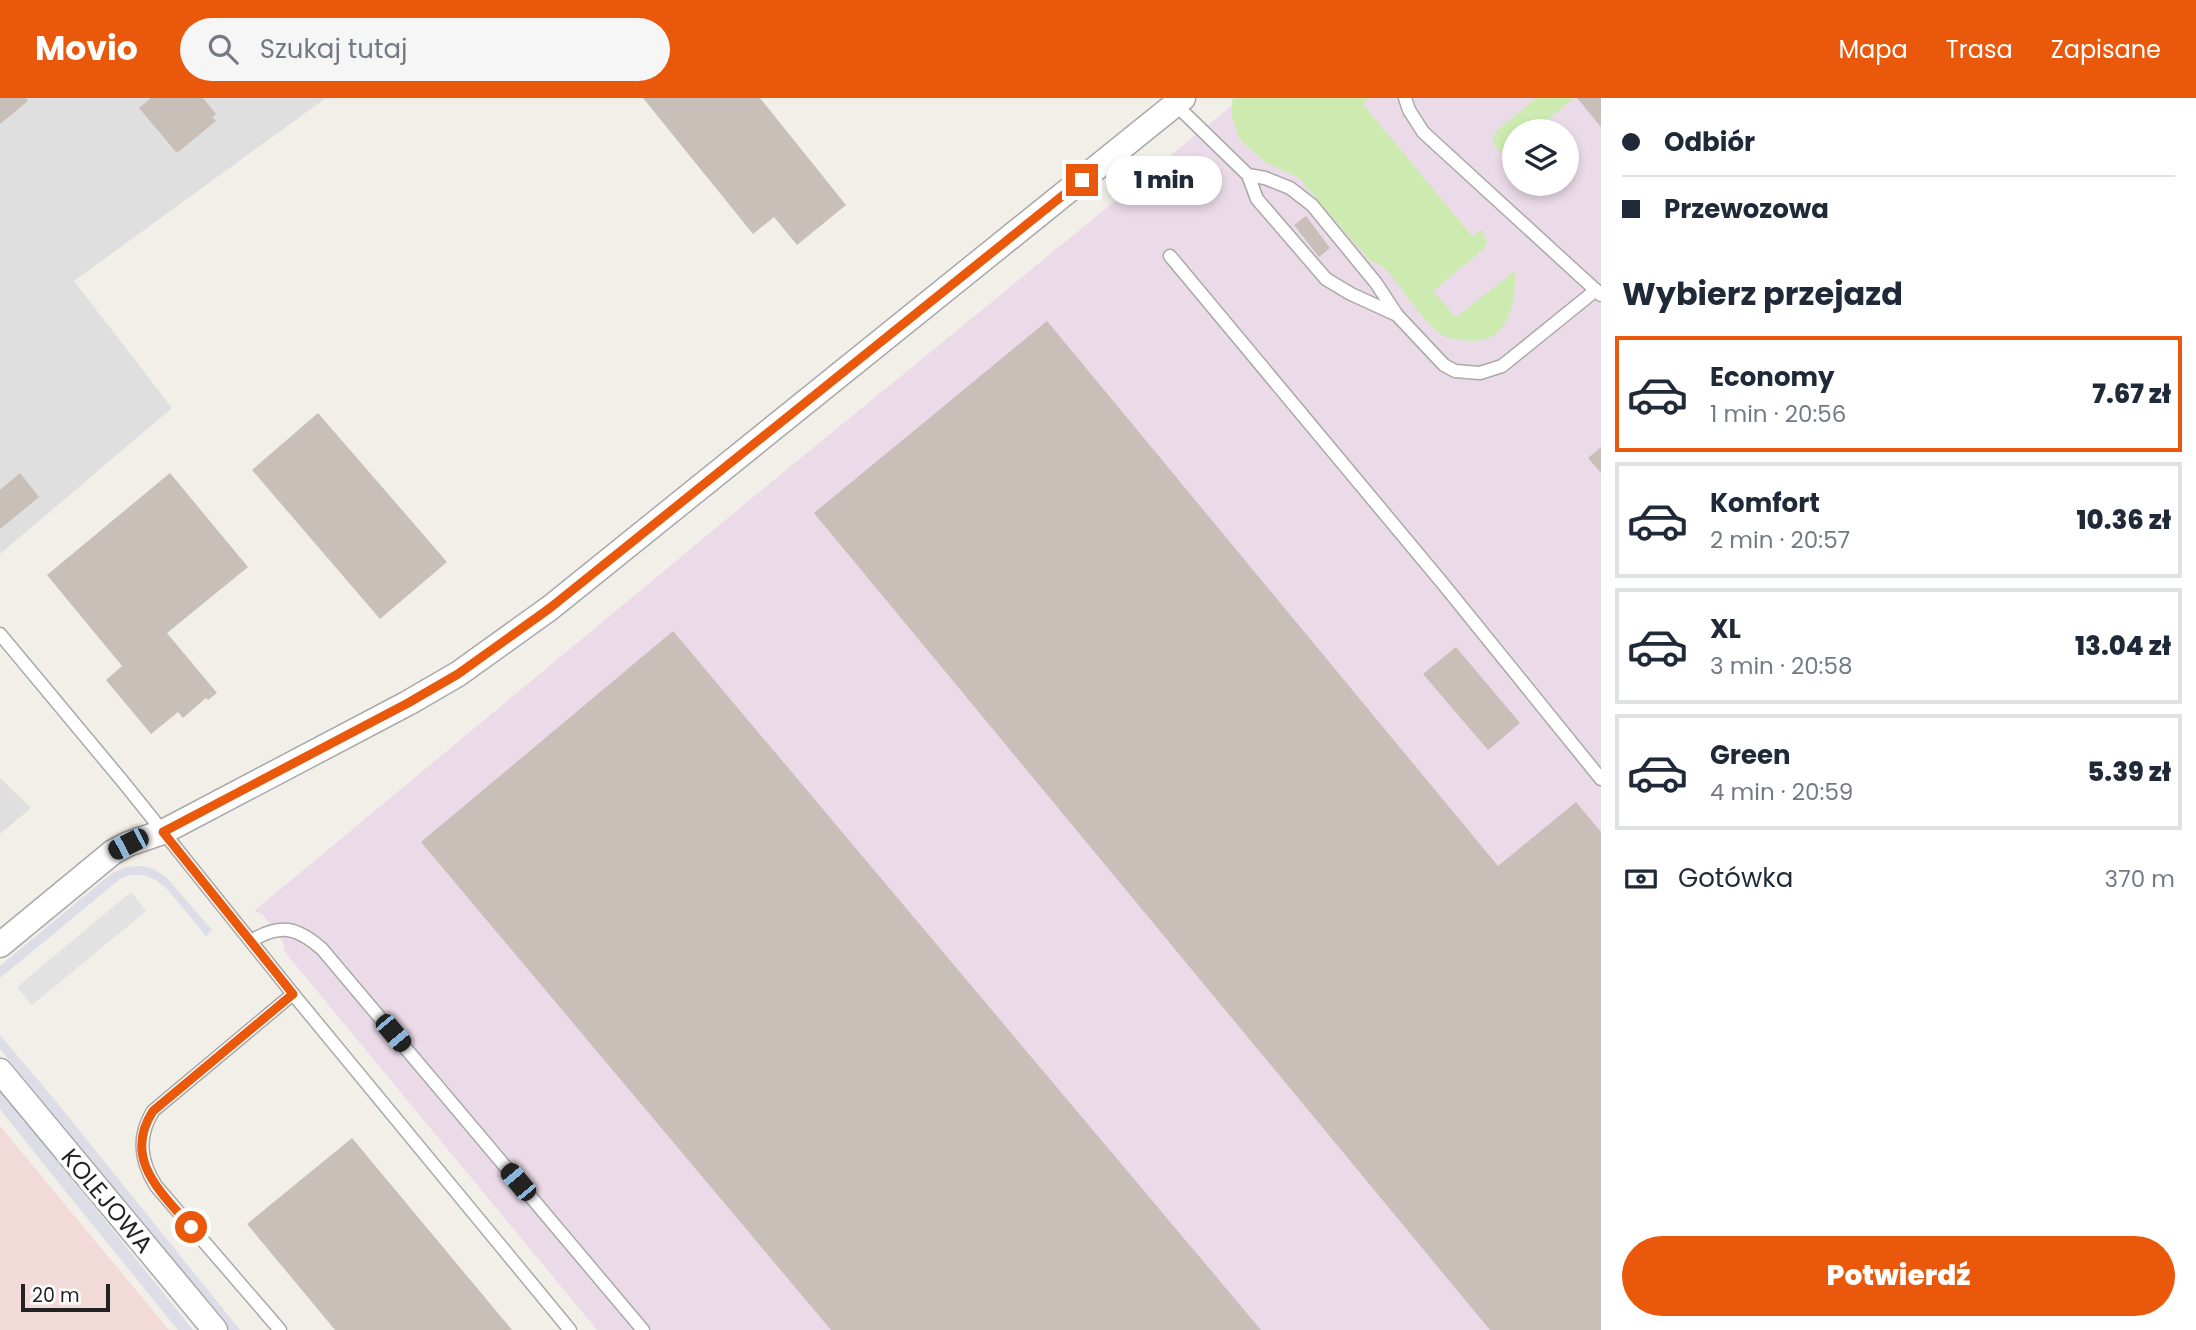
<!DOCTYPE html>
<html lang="pl">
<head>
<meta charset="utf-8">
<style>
	:root { --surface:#fff; --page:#f6f6f7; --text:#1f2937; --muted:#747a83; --line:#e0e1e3; --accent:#ea580c }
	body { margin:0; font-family:Poppins,sans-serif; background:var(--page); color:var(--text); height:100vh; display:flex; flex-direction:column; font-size:26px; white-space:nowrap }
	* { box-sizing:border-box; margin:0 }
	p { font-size:23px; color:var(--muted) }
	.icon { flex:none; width:38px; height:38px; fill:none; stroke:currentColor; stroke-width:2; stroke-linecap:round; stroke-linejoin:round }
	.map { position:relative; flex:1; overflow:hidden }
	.panel { display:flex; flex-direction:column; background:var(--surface); width:595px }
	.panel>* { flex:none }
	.hud { display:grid; align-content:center; height:154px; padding:0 21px; background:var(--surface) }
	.buttons { position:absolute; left:1502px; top:21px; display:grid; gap:14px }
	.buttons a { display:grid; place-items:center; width:77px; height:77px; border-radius:50%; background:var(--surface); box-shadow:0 4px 10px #0003; font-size:35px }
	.scale { position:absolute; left:21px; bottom:18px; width:89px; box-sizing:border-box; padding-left:7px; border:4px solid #222; border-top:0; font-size:19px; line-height:24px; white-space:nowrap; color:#222; -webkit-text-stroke:5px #fff; paint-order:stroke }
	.end { position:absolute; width:32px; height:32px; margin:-16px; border:9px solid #ea580c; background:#fff; box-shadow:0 0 0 4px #fff }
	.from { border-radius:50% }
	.bubble { position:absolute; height:49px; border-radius:24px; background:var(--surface); box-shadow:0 4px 10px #0003; font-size:23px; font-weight:800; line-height:49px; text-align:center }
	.car { position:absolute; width:21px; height:42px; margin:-21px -10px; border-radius:9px; box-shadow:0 0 5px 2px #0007; background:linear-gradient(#222 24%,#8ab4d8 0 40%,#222 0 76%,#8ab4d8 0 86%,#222 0) }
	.hud b { display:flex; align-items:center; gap:24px; height:66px; font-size:26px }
	.hud b+b { border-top:2px solid var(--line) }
	.hud i { width:18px; height:18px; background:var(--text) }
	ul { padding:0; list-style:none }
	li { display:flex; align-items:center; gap:21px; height:116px; margin:0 14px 10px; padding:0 7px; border:4px solid var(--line); border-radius:0px }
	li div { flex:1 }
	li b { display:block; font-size:26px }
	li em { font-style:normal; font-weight:800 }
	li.current { border-color:var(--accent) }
	li>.icon { width:63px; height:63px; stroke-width:1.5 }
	h2 { padding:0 21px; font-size:32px; line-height:84px }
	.pay { display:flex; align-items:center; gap:18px; height:77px; padding:0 21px; font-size:26px }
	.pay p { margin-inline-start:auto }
	.primary-button { display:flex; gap:14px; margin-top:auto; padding:14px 21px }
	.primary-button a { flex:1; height:80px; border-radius:42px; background:var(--accent); color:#fff; font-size:28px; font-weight:800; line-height:80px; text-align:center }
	header { display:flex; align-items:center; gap:42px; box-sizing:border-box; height:98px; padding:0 35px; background:var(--accent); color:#fff }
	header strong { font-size:33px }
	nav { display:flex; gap:38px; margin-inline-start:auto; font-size:24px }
	.search { width:490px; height:63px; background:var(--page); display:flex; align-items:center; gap:18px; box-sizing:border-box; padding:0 24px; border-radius:38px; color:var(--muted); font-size:26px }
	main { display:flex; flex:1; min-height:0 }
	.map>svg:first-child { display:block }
	.residential { fill:#e0dfdf }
	.commercial { fill:#f2dad9 }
	.industrial { fill:#ebdbe8; fill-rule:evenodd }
	.grass { fill:#cdebb0 }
	.parking { fill:#e2e2e2 }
	.plaza { fill:#dddde8 }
	.building { fill:#c7bfb8 }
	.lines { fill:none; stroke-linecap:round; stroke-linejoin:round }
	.lane-casing { stroke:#a9a9a9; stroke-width:15 }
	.street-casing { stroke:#a9a9a9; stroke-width:27 }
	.lane { stroke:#fff; stroke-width:12 }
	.street { stroke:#fff; stroke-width:24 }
	.route { stroke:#ea580c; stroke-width:9 }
	.labels { text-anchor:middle; stroke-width:7; stroke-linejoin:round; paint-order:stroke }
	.street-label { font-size:24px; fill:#222; stroke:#fff }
</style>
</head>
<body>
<header>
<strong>Movio</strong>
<div class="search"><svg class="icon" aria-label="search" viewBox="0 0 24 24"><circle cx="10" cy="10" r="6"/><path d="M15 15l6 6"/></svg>Szukaj tutaj</div>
<nav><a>Mapa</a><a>Trasa</a><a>Zapisane</a></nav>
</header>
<main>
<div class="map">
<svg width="1601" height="1232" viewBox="0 0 1601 1232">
	<rect width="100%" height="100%" fill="#f2efe9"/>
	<g class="residential">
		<polygon points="0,0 326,0 74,183 172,310 0,456"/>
		<polygon points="0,680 31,710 0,736"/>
	</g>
	<polygon class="commercial" points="0,1028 169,1232 0,1232"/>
	<path class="industrial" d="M1241,0H1601V1232H597L284,853V846L275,831L262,816L254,813L752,400ZM1514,33H1566V86H1514Z"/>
	<g class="grass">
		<path d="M1234,0H1369L1363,6L1472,138L1482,132L1487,144L1485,150L1433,193L1456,219L1515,173C1516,203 1510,244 1471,243C1463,242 1452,242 1444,238C1428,230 1402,191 1390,176L1382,168L1369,162L1299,80L1265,64L1240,42L1232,20V2Z"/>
		<polygon points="1536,0 1574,0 1534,33 1514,33 1514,50 1509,54 1499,53 1493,45 1495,34"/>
	</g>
	<polygon class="parking" points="131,794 146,813 32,907 17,889"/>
	<g class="plaza">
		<polygon points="141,768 152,770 166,779 212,832 206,838 168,792 156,782 143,777 130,777 120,781 0,880 0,868 111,776 125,769"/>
		<polygon points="0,937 54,1001 240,1232 229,1232 0,951"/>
		<polygon points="0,992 14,1009 193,1232 178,1232 62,1089 0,1011"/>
	</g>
	<g class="building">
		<polygon points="0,0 26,0 28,3 0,26"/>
		<polygon points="151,0 203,0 216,16 212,19 216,23 177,55 139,10"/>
		<polygon points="643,0 760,0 846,107 797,147 774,119 753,136"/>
		<polygon points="1577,0 1601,0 1601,29"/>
		<polygon points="1306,118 1330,150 1319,159 1294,127"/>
		<polygon points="1047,223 1498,768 1576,704 1601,734 1601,1232 1490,1232 814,415"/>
		<polygon points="318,315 447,464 380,521 252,372"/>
		<polygon points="1601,349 1601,375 1588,360"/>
		<polygon points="20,375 39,399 0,431 0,392"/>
		<polygon points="170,375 248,469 167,535 217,595 208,602 206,600 183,620 178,614 151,636 106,582 122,568 47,477"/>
		<polygon points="673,533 1261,1232 831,1232 421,744"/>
		<polygon points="1456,549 1520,625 1488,652 1423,576"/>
		<polygon points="352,1040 512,1232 335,1232 247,1126"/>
	</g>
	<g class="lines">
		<defs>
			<g id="lane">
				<polyline points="1405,0 1409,12 1423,34 1601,197"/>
				<polyline points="1175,6 1248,77 1257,101 1326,181 1351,196 1397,217 1376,185 1312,107 1290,90 1265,80 1248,77"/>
				<polyline points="1170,158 1444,487 1601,681"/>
				<polyline points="1397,217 1444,267 1455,273 1480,275 1502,268 1596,192"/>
				<path d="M0,536L124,685L293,896L153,1013C137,1039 140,1063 156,1088L280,1232"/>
				<path d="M251,843C280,825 297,829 322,851L643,1232"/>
				<polyline points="293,896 570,1232"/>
			</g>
			<g id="street">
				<polyline points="0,847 113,754 128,746 163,734 408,605 458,576 550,510 1183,0"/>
				<polyline points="0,973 215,1232"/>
			</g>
		</defs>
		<use href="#lane" class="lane-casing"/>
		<use href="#street" class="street-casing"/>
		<use href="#lane" class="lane"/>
		<use href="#street" class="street"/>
	</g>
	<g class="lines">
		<path class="route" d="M191,1129C161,1094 122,1061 153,1013L293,896L163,734L408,605L458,576L550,510L1082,82"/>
	</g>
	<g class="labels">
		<g class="street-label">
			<text transform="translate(107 1103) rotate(50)" y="8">KOLEJOWA</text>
		</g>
	</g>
</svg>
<div class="buttons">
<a><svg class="icon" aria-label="layers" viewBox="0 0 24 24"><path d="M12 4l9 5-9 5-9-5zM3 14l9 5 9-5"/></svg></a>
</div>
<div class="scale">20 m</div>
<i class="end from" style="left:191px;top:1129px"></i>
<i class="end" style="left:1082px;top:82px"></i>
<div class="bubble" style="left:1106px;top:58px;width:116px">1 min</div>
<i class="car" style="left:128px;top:746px;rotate:243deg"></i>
<i class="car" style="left:393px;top:935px;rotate:140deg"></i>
<i class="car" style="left:518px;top:1084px;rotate:320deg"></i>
</div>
<section class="panel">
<div class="hud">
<b><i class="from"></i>Odbiór</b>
<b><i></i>Przewozowa</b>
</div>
<h2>Wybierz przejazd</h2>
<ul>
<li class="current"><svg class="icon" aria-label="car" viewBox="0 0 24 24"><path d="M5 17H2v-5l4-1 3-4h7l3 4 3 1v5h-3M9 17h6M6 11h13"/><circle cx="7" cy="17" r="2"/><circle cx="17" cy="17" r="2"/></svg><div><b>Economy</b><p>1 min · 20:56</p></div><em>7.67 zł</em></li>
<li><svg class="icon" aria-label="car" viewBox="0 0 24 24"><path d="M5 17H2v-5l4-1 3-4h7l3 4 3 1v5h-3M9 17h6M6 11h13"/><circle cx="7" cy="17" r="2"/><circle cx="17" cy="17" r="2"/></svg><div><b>Komfort</b><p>2 min · 20:57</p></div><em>10.36 zł</em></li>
<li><svg class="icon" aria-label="car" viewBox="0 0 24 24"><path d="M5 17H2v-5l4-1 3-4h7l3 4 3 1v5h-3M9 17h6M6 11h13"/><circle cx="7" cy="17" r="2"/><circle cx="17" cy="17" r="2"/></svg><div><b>XL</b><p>3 min · 20:58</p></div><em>13.04 zł</em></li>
<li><svg class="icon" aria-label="car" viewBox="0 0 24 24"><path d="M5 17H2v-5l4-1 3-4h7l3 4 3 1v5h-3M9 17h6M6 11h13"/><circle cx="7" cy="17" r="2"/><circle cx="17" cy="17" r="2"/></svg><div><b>Green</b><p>4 min · 20:59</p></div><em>5.39 zł</em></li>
</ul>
<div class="pay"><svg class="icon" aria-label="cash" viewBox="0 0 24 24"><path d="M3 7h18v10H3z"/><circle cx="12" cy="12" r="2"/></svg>Gotówka<p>370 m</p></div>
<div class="primary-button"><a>Potwierdź</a></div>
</section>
</main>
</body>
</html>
